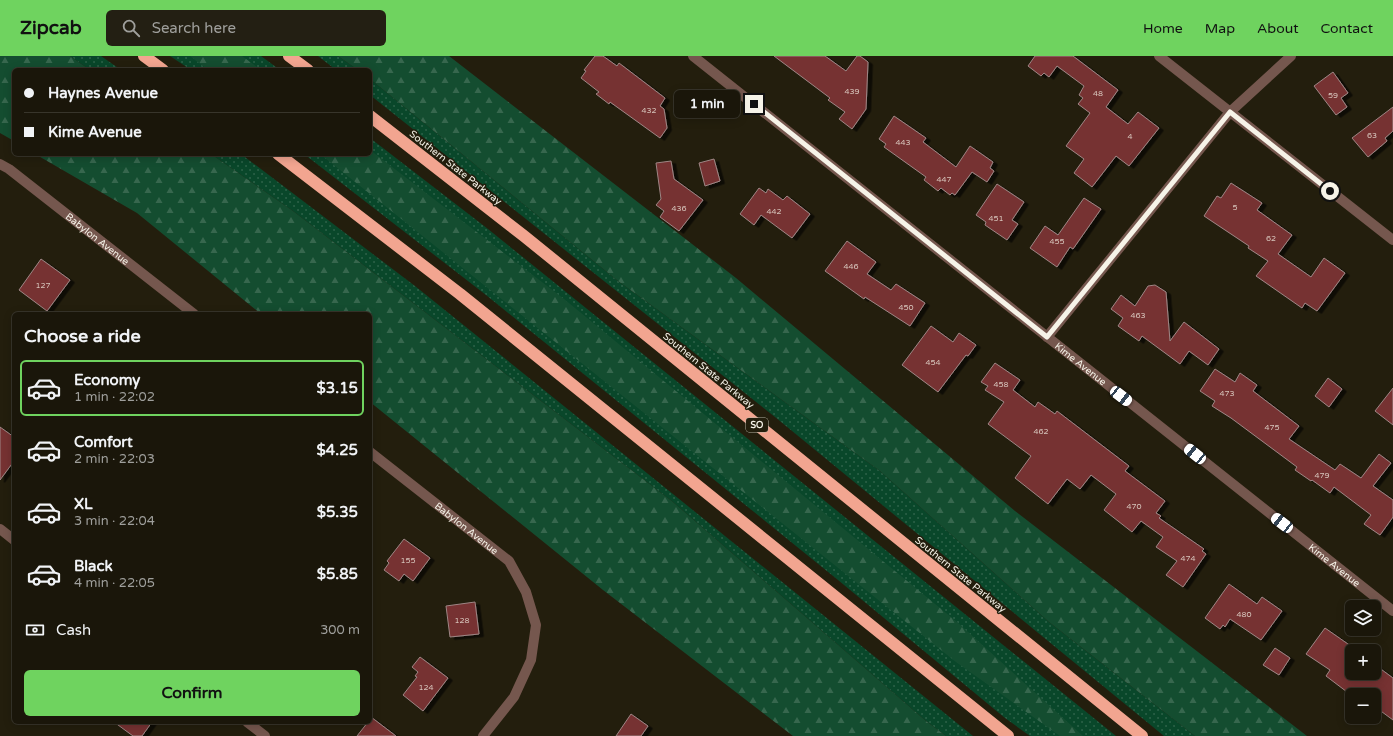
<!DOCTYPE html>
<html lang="en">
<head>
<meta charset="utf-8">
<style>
	:root { --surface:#1a160a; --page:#231f13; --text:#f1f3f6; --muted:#9f9f9c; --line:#38352b; --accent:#6fd35f }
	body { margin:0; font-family:"Varela Round",sans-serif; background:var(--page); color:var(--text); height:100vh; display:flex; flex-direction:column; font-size:15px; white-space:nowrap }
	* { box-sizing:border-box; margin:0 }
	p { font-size:13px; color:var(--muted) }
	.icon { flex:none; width:22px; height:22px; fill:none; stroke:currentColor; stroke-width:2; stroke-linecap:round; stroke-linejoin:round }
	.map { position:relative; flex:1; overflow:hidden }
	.sheet { position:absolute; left:12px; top:256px; width:360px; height:412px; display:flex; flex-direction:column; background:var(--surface); border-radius:6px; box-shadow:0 2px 10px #0003,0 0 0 1px var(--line) }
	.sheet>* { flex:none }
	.banner { position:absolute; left:12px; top:12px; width:360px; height:88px; border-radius:6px; box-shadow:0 2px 10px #0003,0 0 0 1px var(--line); display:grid; align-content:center; height:88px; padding:0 12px; background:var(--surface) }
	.controls { position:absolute; left:1345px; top:544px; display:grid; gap:8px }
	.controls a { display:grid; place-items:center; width:36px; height:36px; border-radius:6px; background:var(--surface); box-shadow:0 2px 10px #0003,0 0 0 1px var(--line); font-size:20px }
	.end { position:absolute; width:18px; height:18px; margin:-9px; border:5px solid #f6f3e8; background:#111; box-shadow:0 0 0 2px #111 }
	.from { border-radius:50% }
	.bubble { position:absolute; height:28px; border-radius:6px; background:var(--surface); box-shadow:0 2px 10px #0003,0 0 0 1px var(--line); font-size:13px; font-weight:700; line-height:28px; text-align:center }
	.car { position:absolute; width:12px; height:24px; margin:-12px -6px; border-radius:5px; box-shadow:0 0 3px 1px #0007; background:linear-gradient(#fff 24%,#345 0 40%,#fff 0 76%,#345 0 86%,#fff 0) }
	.banner b { display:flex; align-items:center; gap:14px; height:38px; font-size:15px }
	.banner b+b { border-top:1px solid var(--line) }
	.banner i { width:10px; height:10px; background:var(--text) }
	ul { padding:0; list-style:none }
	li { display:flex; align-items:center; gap:12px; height:56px; margin:0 8px 6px; padding:0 4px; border:2px solid transparent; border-radius:6px }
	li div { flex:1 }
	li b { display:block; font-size:15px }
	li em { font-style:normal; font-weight:700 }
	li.on { border-color:var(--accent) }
	li>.icon { width:36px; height:36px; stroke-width:1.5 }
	h2 { padding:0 12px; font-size:18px; line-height:48px }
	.pay { display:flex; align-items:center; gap:10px; height:44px; padding:0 12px; font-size:15px }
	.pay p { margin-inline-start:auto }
	.primary-button { display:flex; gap:8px; margin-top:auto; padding:8px 12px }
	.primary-button a { flex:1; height:46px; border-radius:6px; background:var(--accent); color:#111; font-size:16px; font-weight:700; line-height:46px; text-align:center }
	header { display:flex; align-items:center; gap:24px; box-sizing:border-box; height:56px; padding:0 20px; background:var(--accent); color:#111 }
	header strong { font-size:19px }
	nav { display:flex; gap:22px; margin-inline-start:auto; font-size:14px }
	.search { width:280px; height:36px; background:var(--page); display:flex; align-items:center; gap:10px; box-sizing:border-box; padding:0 14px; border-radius:6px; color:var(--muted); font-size:15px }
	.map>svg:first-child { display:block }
	.grass { fill:url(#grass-dots) }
	.forest { fill:url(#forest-firs) }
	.building { fill:#763232; stroke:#9e8685; filter:url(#shadow) }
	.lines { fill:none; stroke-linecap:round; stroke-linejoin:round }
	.minor { stroke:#75574e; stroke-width:10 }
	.motorway { stroke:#f2a590; stroke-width:12 }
	.route { stroke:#f6f3e8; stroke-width:5 }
	.labels { text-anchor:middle; stroke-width:3; stroke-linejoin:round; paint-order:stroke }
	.number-label { font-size:8px; fill:#d6c3ba }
	.shield { fill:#231e0d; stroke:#b7b3a6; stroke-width:1 }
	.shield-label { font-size:9px; font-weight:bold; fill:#f6f3e8 }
	.street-label { font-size:10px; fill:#f6f3e8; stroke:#231e0d }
</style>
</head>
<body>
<header>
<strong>Zipcab</strong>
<div class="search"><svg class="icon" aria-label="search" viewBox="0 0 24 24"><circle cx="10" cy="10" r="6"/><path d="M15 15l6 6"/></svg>Search here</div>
<nav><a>Home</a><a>Map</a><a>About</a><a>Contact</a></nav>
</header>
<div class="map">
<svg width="1393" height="680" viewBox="0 0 1393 680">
	<defs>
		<pattern id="grass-dots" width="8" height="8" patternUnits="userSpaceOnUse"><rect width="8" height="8" fill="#09472a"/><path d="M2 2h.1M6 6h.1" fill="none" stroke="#2d6249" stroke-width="1.8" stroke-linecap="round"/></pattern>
		<pattern id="forest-firs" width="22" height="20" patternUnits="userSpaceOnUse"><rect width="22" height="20" fill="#144d30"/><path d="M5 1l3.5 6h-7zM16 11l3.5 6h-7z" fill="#37674e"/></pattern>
		<filter id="shadow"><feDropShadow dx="4.5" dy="2.5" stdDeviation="0" flood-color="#0009"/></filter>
	</defs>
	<rect width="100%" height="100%" fill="#231e0d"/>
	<g class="grass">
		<polygon points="70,0 101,0 121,14 90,14"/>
		<polygon points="170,0 261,0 280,14 191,14"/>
		<polygon points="318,0 338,0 358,14 336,14"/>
		<polygon points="370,23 618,225 880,415 1049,566 1195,680 1164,680 775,361 370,39"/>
		<polygon points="370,82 488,173 1116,680 1030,680 1005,662 838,524 486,239 304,98 370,98"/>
		<polygon points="211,98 241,98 415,230 973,680 946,680 926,665 673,446 293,155"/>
	</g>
	<g class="forest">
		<polygon points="0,0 70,0 90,14 14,14 14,85 0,77"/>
		<polygon points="190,0 242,0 261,14 208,14"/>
		<polygon points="338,0 449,0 736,222 1015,455 1307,680 1195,680 1049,566 880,415 618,225 370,23 370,14 358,14"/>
		<polygon points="370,94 564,243 957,566 1083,680 1060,680 956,606 320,98 370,98"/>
		<polygon points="35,98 211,98 293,155 673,446 926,665 946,680 793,680 603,534 370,346 370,258 261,258 137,157"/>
	</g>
	<g class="building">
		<polygon points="595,0 603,0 617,10 619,7 665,42 660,50 664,53 667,72 660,82 610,46 609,48 596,38 599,36 581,22 586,15 584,14"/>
		<polygon points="774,0 825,0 846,15 857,0 860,0 868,6 866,53 852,73 839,63 845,56 828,44 830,42"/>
		<polygon points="1035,0 1073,0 1118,34 1106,51 1128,68 1138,56 1159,72 1129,110 1116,100 1092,131 1074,117 1084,103 1066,90 1090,57 1078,48 1083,42 1079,39 1084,30 1057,10 1049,21 1044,17 1041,20 1028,10"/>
		<polygon points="1333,16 1348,37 1341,42 1347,51 1336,59 1314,30"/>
		<polygon points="1393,51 1393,75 1385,82 1387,85 1368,101 1352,82"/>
		<polygon points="894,60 926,82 923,86 956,111 970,90 993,106 990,112 994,115 987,126 972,116 955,139 952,137 950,139 941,132 938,135 924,124 926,121 884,91 886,88 879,83"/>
		<polygon points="714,103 720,125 705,130 699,107"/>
		<polygon points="671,105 674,123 703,144 679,175 660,161 664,155 656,149 661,143 656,107"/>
		<polygon points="1231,127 1262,147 1257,154 1292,179 1278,198 1311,221 1324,202 1345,217 1317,255 1305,247 1302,252 1256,220 1268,205 1248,192 1249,190 1204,160 1217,140 1221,142"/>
		<polygon points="997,128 1024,146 1012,164 1018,168 1007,184 985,169 986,166 976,159"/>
		<polygon points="759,132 766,137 768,133 783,144 787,140 810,158 792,182 761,159 754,169 740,158"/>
		<polygon points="1084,142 1101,153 1073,193 1070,191 1057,211 1030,192 1045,170 1058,179"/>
		<polygon points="847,185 876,206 867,218 891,234 896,228 925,247 910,270 865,241 864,243 825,215"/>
		<polygon points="41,203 70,224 47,255 19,234"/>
		<polygon points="1155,229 1166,236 1170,285 1184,266 1219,293 1208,309 1189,295 1180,308 1142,280 1139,285 1118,270 1123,262 1111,253 1121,239 1135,250 1148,230"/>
		<polygon points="931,270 953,286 959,277 976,289 968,300 966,299 938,336 902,309"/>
		<polygon points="995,307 1020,324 1013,334 1035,351 1038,346 1055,358 1057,355 1129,410 1125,415 1165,445 1156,457 1161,460 1159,462 1204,493 1202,495 1206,498 1183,531 1166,519 1177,505 1156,491 1163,481 1141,465 1132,476 1104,454 1116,438 1091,419 1080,433 1067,423 1048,448 1015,422 1031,400 988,368 1004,346 985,334 988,330 981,326"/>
		<polygon points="1215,313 1235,326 1240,317 1257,329 1253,335 1299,370 1289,383 1335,414 1340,408 1361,422 1379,398 1391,407 1373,430 1393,444 1393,461 1380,479 1364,468 1371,459 1334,431 1330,437 1312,424 1311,425 1295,414 1297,411 1231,362 1212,350 1215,345 1200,335"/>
		<polygon points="1328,322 1342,333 1329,351 1315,340"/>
		<polygon points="1393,332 1393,369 1375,355"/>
		<polygon points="0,371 14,381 14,405 0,424"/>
		<polygon points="404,483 430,502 413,525 404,518 399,525 384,514 389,507 387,505"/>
		<polygon points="1229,528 1257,548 1262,541 1282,555 1261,584 1230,563 1225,571 1223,569 1220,573 1205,562"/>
		<polygon points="475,546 479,578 450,581 446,550"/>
		<polygon points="1325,572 1358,595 1352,595 1352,617 1374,617 1374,608 1393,622 1393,664 1374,650 1374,639 1351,639 1326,620 1330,614 1306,598"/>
		<polygon points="1275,592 1290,602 1279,619 1263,609"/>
		<polygon points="420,601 448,622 423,655 403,639 417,621 415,620 418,616 412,611"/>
		<polygon points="631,658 648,670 641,680 616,680"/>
		<polygon points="371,661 396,680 357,680 368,666 370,666"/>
		<polygon points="114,666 152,666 142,680 133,680"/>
	</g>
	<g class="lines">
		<g class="minor">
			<path id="s1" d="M693,0L1393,555"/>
			<polyline points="1159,0 1393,184"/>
			<path id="s2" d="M0,108L9,113L194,258"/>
			<polyline points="1047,281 1230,56 1291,0"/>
			<path id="s3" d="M370,396L509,505L526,536L536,569L531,604L514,641L483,680"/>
			<polyline points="0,473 14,484"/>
			<polyline points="247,666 265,680"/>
		</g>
		<g class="motorway">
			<polyline points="144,0 163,14"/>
			<polyline points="289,0 308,14"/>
			<polyline points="370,60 524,180 1142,680"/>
			<polyline points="278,98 460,238 1008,680"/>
		</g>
	</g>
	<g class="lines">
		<polyline class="route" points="754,48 1047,281 1230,56 1330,135"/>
	</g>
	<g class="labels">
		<g class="number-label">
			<text x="852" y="38">439</text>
			<text x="1098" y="40">48</text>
			<text x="1333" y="42">59</text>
			<text x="649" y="57">432</text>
			<text x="1372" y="82">63</text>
			<text x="1130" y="83">4</text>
			<text x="903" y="89">443</text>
			<text x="944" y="126">447</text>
			<text x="1235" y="154">5</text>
			<text x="679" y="155">436</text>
			<text x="774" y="158">442</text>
			<text x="996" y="165">451</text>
			<text x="1271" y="185">62</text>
			<text x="1057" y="188">455</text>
			<text x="851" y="213">446</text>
			<text x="43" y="232">127</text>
			<text x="906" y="254">450</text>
			<text x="1138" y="262">463</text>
			<text x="933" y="309">454</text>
			<text x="1001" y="331">458</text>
			<text x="1227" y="340">473</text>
			<text x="1272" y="374">475</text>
			<text x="1041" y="378">462</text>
			<text x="1322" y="422">479</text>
			<text x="1134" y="453">470</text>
			<text x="1188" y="505">474</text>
			<text x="408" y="507">155</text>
			<text x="1244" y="561">480</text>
			<text x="462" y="567">128</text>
			<text x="426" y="634">124</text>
		</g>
		<rect class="shield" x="746" y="362" width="22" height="14" rx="3"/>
		<g class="shield-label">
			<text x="757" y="372">SO</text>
		</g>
		<g class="street-label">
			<text transform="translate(456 111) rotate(38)" y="4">Southern State Parkway</text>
			<text dy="4" stroke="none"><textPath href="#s2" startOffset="123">Babylon Avenue</textPath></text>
			<text dy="4" stroke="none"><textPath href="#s1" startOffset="495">Kime Avenue</textPath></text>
			<text transform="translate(709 314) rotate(39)" y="4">Southern State Parkway</text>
			<text dy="4" stroke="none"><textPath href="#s3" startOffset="123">Babylon Avenue</textPath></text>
			<text dy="4" stroke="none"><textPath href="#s1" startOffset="819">Kime Avenue</textPath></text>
			<text transform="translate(961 518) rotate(39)" y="4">Southern State Parkway</text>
		</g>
	</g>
</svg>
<div class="controls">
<a><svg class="icon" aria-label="layers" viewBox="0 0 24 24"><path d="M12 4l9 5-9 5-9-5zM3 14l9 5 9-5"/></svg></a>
<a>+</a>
<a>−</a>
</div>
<i class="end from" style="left:1330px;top:135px"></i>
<i class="end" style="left:754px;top:48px"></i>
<div class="bubble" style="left:674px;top:34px;width:66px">1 min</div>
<i class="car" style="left:1121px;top:340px;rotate:128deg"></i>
<i class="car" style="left:1195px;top:398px;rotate:309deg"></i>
<i class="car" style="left:1282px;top:467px;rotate:308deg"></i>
<div class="banner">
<b><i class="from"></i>Haynes Avenue</b>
<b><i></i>Kime Avenue</b>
</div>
<section class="sheet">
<h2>Choose a ride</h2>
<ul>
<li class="on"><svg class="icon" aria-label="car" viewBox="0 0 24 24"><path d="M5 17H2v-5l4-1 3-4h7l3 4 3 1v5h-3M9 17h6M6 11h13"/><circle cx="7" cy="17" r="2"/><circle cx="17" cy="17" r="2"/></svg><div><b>Economy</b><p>1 min · 22:02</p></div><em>$3.15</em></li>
<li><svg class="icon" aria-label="car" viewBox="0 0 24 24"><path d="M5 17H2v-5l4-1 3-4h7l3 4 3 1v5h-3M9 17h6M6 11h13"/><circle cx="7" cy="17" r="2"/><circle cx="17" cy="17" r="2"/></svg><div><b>Comfort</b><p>2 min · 22:03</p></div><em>$4.25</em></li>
<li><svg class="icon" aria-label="car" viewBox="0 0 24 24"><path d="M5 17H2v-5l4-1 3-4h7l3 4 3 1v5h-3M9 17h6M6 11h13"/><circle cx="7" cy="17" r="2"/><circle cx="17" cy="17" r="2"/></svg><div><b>XL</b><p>3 min · 22:04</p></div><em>$5.35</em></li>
<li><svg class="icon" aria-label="car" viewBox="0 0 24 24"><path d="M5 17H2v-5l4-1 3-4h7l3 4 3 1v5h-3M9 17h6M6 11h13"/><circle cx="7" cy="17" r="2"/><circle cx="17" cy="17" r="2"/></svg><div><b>Black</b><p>4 min · 22:05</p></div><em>$5.85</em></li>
</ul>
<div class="pay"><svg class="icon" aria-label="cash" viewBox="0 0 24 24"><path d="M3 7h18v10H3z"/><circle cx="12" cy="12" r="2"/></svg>Cash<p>300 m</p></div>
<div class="primary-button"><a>Confirm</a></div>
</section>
</div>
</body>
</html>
